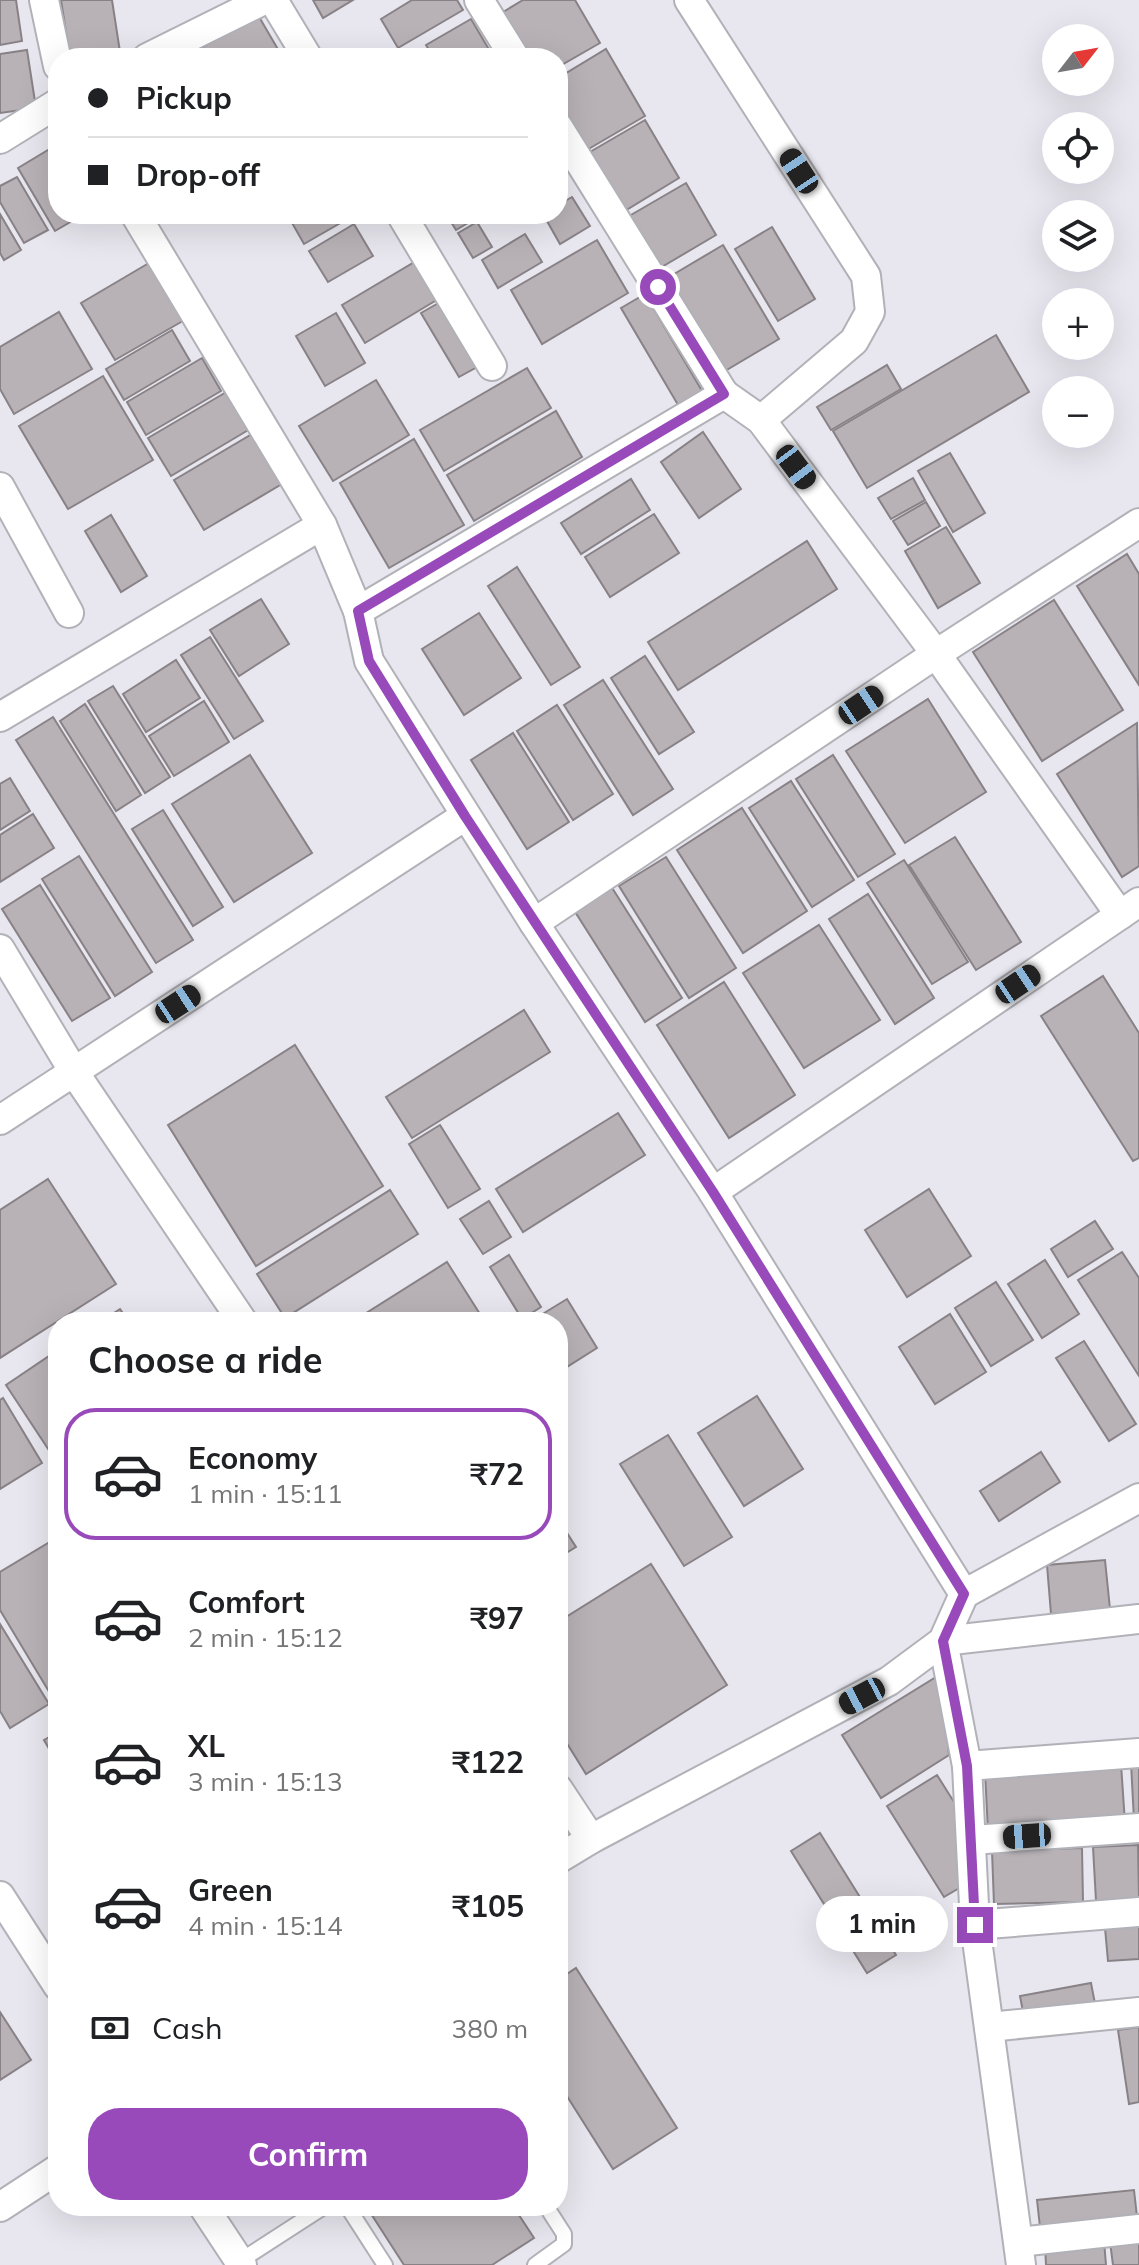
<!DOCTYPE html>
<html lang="en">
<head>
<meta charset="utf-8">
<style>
	:root { --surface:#fff; --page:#f6f6f6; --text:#202124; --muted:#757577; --line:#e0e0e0; --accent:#984abb }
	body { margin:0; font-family:Mulish,sans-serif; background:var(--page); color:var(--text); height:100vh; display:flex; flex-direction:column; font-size:30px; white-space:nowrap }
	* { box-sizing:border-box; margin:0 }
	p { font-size:26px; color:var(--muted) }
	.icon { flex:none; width:44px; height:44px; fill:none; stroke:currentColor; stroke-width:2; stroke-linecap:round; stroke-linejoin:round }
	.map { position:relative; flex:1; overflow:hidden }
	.side { position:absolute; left:48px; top:1312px; width:520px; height:904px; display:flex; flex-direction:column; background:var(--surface); border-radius:32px; box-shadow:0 8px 32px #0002 }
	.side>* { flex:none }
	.banner { position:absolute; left:48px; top:48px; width:520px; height:176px; border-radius:32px; box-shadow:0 8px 32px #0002; display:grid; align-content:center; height:176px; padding:0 40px; background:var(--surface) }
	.needle { width:52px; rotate:59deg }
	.tools { position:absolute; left:1042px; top:24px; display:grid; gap:16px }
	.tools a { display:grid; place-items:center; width:72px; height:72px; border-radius:50%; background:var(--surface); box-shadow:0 8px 32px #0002; font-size:40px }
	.end { position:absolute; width:36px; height:36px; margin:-18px; border:10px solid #984abb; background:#fff; box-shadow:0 0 0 4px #fff }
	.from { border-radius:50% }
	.bubble { position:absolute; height:56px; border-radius:28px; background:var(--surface); box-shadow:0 8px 32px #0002; font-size:26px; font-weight:700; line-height:56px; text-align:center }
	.car { position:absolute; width:24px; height:48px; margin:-24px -12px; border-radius:10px; box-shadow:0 0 6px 2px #0007; background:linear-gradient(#222 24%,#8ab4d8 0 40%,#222 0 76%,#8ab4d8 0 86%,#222 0) }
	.banner b { display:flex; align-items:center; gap:28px; height:76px; font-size:30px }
	.banner b+b { border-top:2px solid var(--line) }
	.banner i { width:20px; height:20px; background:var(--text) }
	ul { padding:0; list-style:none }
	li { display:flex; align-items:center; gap:24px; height:132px; margin:0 16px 12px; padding:0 24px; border:4px solid transparent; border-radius:32px }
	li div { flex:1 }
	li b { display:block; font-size:30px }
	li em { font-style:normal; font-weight:700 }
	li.active { border-color:var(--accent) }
	li>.icon { width:72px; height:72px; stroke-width:1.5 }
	h2 { padding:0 40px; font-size:36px; line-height:96px }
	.pay { display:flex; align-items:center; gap:20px; height:88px; padding:0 40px; font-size:30px }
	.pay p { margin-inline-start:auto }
	.primary-button { display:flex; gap:16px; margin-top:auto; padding:16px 40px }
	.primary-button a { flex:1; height:92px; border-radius:32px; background:var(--accent); color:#fff; font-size:32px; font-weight:700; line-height:92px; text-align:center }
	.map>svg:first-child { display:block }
	.building { fill:#b8b2b7; stroke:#888287; stroke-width:2 }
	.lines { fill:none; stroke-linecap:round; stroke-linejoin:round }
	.lane-casing { stroke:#b1b1b8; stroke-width:18 }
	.street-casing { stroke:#b1b1b8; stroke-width:32 }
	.lane { stroke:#fff; stroke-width:14 }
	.street { stroke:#fff; stroke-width:28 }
	.route { stroke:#984abb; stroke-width:10 }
</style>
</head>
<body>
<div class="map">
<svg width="1139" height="2265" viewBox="0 0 1139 2265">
	<rect width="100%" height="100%" fill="#e8e7ef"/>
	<g class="building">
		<polygon points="0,0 16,0 22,41 0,45"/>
		<polygon points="61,0 112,0 120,52 70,58"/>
		<polygon points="313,0 353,0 323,18"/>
		<polygon points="412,0 457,0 463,10 398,48 381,19"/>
		<polygon points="523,0 575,0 600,43 558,67 558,58 523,58 498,15"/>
		<polygon points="258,15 283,58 189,58 188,56"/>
		<polygon points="471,19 494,58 434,58 426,45"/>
		<polygon points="606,49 645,116 580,154 558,117 558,78"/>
		<polygon points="27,50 36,108 0,113 0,54"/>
		<polygon points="645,120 679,178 618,215 583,156"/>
		<polygon points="58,144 58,214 84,214 55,231 18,168"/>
		<polygon points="17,177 48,230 24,243 0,202 0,186"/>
		<polygon points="686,183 716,235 655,271 624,219"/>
		<polygon points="572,197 590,226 560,244 543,214 558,214 558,205"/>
		<polygon points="0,214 21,250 4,260 0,253"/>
		<polygon points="287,214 356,214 304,244"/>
		<polygon points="446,214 483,214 456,230"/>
		<polygon points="477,222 492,247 473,258 458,233"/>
		<polygon points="354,224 373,256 328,282 309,251"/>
		<polygon points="772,227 815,299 778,321 735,249"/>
		<polygon points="525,234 542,262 498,288 482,260"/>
		<polygon points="597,240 628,293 542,344 511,290"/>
		<polygon points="723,245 779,339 720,374 664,280"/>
		<polygon points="423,257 445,295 365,343 342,305"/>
		<polygon points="154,260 188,318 115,360 81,303"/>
		<polygon points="645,294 705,396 681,410 621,308"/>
		<polygon points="449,297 486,362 459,377 421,313"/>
		<polygon points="59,312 92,369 14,414 0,389 0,347"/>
		<polygon points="336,313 365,363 325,386 296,336"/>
		<polygon points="172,330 190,361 124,400 106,369"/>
		<polygon points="996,335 1029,392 867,488 833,431"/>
		<polygon points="202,358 221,391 146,435 127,402"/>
		<polygon points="887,365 901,389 831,430 817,407"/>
		<polygon points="527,368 551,408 444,471 420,430"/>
		<polygon points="103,376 153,460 68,509 19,426"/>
		<polygon points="376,380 409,435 333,481 299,426"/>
		<polygon points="228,391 250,429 171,476 148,438"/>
		<polygon points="556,411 582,457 474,521 447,475"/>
		<polygon points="257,431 287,481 204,530 174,480"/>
		<polygon points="703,432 741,489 699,518 661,462"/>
		<polygon points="414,439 464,525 389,568 340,483"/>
		<polygon points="950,453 985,513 953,532 918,471"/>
		<polygon points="913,478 925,500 891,519 878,498"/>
		<polygon points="631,479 650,510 581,554 561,523"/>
		<polygon points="926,502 940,526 908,545 893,521"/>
		<polygon points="654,514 679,553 610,597 585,557"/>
		<polygon points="111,515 147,576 121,592 85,531"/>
		<polygon points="946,527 980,583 938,608 905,551"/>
		<polygon points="807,541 837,589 678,690 648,642"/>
		<polygon points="1127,554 1139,574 1139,685 1077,586"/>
		<polygon points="517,567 580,667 551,685 488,586"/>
		<polygon points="261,599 289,644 239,676 210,630"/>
		<polygon points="1054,600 1123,710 1042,761 973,652"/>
		<polygon points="479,613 521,678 464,715 422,649"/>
		<polygon points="210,637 263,721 234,739 181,655"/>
		<polygon points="645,656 694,732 659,754 611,678"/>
		<polygon points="176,660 200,698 146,732 123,694"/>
		<polygon points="603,680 673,789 633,815 564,705"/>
		<polygon points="113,686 170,777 145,793 88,701"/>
		<polygon points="928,699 986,792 905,843 846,751"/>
		<polygon points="204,701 229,742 174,776 149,736"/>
		<polygon points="85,704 141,795 116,811 60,721"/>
		<polygon points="557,705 613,794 573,820 517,731"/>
		<polygon points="53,717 193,940 156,963 16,740"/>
		<polygon points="1137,723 1139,866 1122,877 1057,774"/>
		<polygon points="513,733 569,822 527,849 471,760"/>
		<polygon points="250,755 312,853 234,902 172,804"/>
		<polygon points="833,755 895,854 858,877 796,779"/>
		<polygon points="10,778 30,811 0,830 0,784"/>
		<polygon points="791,781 854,880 812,907 749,808"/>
		<polygon points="742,808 807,911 743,953 677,850"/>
		<polygon points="163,810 223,907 193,926 132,829"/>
		<polygon points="33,814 54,848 0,882 0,835"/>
		<polygon points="955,837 1021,942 976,970 909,865"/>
		<polygon points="79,856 152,972 115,996 42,879"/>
		<polygon points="666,857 736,968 689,998 619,886"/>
		<polygon points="904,860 968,962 932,984 867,883"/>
		<polygon points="609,883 682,998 645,1022 572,907"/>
		<polygon points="40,885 110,998 72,1021 2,909"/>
		<polygon points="868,894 934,998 895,1024 829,919"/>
		<polygon points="819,925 880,1020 804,1068 743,973"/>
		<polygon points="1103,976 1139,1033 1139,1158 1133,1161 1041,1016"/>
		<polygon points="724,982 795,1095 729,1138 657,1025"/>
		<polygon points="524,1010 550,1052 412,1138 386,1097"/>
		<polygon points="295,1045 383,1186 256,1266 168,1125"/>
		<polygon points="618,1113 645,1155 523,1232 496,1189"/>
		<polygon points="440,1125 480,1189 448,1208 409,1144"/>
		<polygon points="48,1179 116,1284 0,1358 0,1210"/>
		<polygon points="929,1189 971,1256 907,1297 865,1230"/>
		<polygon points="390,1190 418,1234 285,1318 257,1274"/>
		<polygon points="489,1201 511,1237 483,1254 460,1219"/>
		<polygon points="1095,1221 1113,1249 1068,1277 1051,1249"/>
		<polygon points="1122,1252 1139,1278 1139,1376 1078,1280"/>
		<polygon points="509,1255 541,1307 522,1319 490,1267"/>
		<polygon points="1045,1260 1079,1314 1042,1338 1008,1284"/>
		<polygon points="447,1262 485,1322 352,1322"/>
		<polygon points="996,1282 1033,1340 991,1366 955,1308"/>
		<polygon points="567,1299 597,1348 562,1370 558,1363 558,1322 531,1321"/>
		<polygon points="120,1309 129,1322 100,1322"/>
		<polygon points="950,1314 986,1372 935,1404 899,1347"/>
		<polygon points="1084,1341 1136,1424 1109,1441 1056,1358"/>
		<polygon points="58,1350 58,1464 6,1385"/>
		<polygon points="757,1396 803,1469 744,1506 698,1433"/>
		<polygon points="3,1398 42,1463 0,1489 0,1400"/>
		<polygon points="668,1435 732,1537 684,1566 620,1464"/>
		<polygon points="1041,1452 1060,1482 999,1521 980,1491"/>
		<polygon points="558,1519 576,1547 558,1558"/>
		<polygon points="58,1537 58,1691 51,1695 0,1610 0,1572"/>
		<polygon points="1105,1560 1110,1609 1051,1614 1047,1565"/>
		<polygon points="651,1564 727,1685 586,1774 558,1729 558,1622"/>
		<polygon points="0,1624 49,1704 10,1728 0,1711"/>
		<polygon points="941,1674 949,1755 881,1798 842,1735"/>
		<polygon points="58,1732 58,1764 44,1740"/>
		<polygon points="1139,1762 1139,1820 1134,1820 1131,1763"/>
		<polygon points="1121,1764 1125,1823 988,1831 985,1772"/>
		<polygon points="937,1775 954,1802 961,1887 944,1897 887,1806"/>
		<polygon points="820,1833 896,1955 867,1973 791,1851"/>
		<polygon points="1138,1845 1139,1898 1096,1901 1093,1847"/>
		<polygon points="1082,1848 1083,1902 994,1904 992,1851"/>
		<polygon points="1139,1926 1139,1959 1108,1961 1105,1928"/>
		<polygon points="576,1968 677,2128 613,2169 558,2082 558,1980"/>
		<polygon points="1091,1983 1096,2009 1025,2022 1020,1996"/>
		<polygon points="0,2012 31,2060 0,2080"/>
		<polygon points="1139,2027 1139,2102 1129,2104 1118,2030"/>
		<polygon points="1134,2190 1138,2226 1041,2236 1037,2200"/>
		<polygon points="366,2206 513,2206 534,2238 492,2265 404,2265"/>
		<polygon points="1139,2239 1139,2265 1113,2265 1110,2242"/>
		<polygon points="1104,2241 1106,2265 1046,2265 1045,2246"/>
	</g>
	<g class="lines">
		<defs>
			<g id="lane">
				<polyline points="347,2206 385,2265"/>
				<polyline points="240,2261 325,2206"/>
				<polyline points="535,2265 564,2244 564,2234 546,2206"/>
			</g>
			<g id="street">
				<polyline points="44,0 58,66"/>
				<polyline points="273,0 308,58"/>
				<polyline points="479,0 515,58"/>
				<polyline points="689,0 866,276 870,312 854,341 761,420"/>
				<polyline points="147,58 264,0"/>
				<polyline points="0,139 58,103"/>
				<polyline points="135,214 322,525 358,611 369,661 534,923 713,1192 964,1594 943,1641 889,1681 591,1839 558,1859"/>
				<polyline points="401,214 492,366"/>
				<polyline points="724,394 761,420 936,654 1120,915"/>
				<polyline points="0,487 69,613"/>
				<polyline points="358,611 724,394 558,127"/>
				<polyline points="0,717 322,525"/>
				<polyline points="534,923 936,654 1139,523"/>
				<polyline points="0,949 74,1072 243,1322"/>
				<polyline points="0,1120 465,816"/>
				<polyline points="713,1192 1139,902"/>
				<polyline points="964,1594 1139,1498"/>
				<polyline points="967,1766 1139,1753"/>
				<polyline points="558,1789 591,1839"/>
				<polyline points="972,1840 1139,1828"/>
				<polyline points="0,1896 58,1986"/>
				<polyline points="975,1925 1139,1912"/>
				<polyline points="989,2027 1139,2012"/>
				<polyline points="203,2206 242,2265"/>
				<polyline points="0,2207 58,2169"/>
				<polyline points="1019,2242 1139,2229"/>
				<polyline points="1021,2265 975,1925 967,1766 943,1641 1139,1619"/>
			</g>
		</defs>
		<use href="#lane" class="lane-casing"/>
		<use href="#street" class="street-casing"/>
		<use href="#lane" class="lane"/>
		<use href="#street" class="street"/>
	</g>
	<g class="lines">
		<polyline class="route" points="658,287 724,394 358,611 369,661 465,816 713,1192 964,1594 943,1641 967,1766 975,1925"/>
	</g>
</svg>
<div class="tools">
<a><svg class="needle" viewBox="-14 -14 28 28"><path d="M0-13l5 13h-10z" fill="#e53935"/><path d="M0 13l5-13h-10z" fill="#757577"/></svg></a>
<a><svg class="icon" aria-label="locate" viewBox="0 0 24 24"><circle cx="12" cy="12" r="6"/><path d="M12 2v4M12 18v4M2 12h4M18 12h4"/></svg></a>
<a><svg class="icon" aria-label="layers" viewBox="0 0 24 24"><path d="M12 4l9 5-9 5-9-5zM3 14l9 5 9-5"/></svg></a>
<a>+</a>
<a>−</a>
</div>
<i class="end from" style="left:658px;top:287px"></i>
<i class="end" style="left:975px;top:1925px"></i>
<div class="bubble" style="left:816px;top:1896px;width:132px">1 min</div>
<i class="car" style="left:799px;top:171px;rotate:327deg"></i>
<i class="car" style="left:796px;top:467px;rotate:143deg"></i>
<i class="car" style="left:861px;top:705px;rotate:56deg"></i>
<i class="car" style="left:1018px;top:984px;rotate:56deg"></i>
<i class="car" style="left:178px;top:1004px;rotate:57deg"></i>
<i class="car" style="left:862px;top:1696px;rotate:242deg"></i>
<i class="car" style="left:1027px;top:1836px;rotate:266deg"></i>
<div class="banner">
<b><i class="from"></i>Pickup</b>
<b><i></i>Drop-off</b>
</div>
<section class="side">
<h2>Choose a ride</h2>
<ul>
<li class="active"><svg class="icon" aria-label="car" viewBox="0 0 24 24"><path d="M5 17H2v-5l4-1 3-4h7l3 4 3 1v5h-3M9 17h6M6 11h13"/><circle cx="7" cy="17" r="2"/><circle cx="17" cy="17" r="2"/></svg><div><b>Economy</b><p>1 min · 15:11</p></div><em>₹72</em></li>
<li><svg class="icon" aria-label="car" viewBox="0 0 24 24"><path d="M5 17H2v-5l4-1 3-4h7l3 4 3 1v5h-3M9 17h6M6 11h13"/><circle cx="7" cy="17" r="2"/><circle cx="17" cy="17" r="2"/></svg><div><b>Comfort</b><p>2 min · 15:12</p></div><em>₹97</em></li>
<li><svg class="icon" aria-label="car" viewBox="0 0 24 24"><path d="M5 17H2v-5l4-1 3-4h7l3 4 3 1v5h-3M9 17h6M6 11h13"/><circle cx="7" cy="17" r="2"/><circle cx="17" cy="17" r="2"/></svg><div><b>XL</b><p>3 min · 15:13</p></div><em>₹122</em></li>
<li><svg class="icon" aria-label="car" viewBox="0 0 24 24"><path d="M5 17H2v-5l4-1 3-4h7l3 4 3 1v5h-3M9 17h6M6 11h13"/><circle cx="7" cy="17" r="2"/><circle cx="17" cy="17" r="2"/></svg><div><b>Green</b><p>4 min · 15:14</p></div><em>₹105</em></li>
</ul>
<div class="pay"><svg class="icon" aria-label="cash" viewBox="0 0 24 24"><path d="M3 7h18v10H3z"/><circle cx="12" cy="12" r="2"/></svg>Cash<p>380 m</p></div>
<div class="primary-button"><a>Confirm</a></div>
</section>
</div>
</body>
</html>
